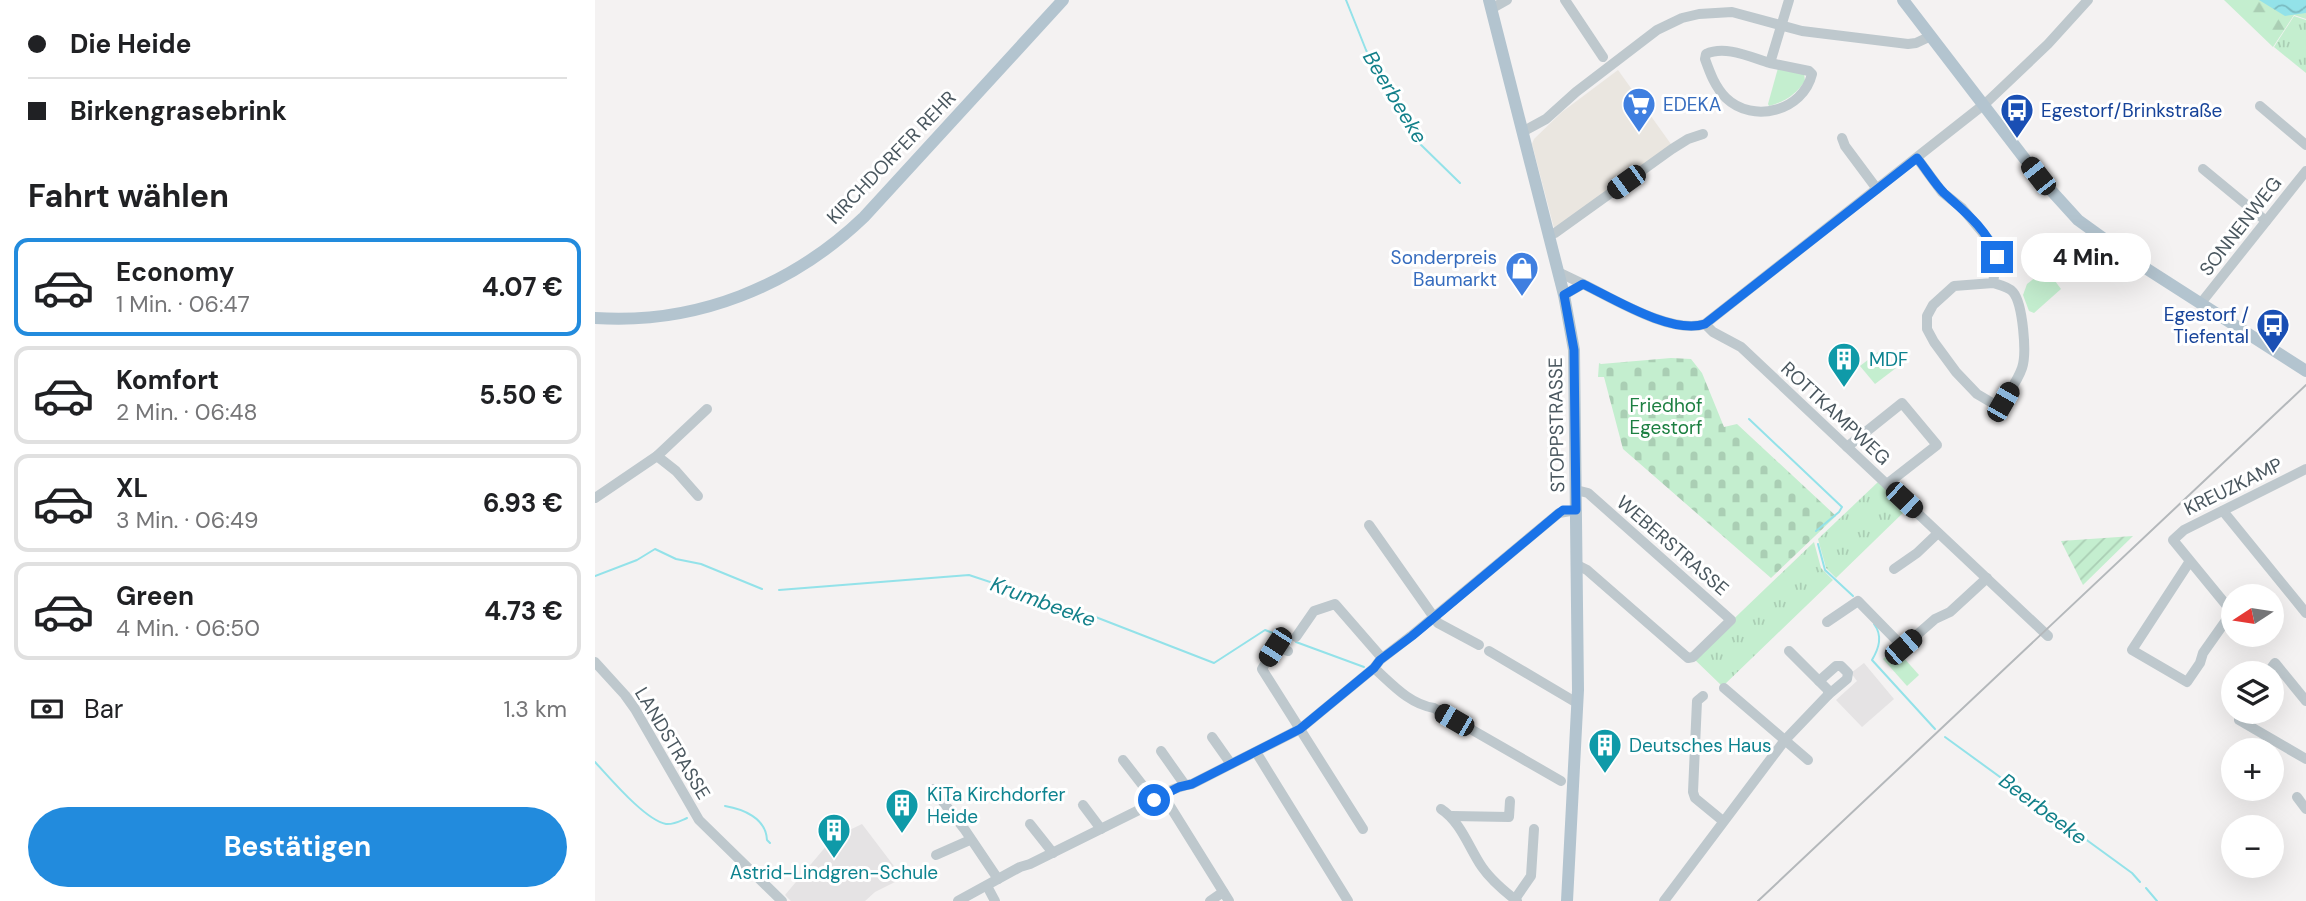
<!DOCTYPE html>
<html lang="de">
<head>
<meta charset="utf-8">
<style>
	:root { --surface:#fff; --page:#f2f2f2; --text:#202124; --muted:#757577; --line:#e0e0e0; --accent:#228bdd }
	body { margin:0; font-family:"DM Sans",sans-serif; background:var(--page); color:var(--text); height:100vh; display:flex; flex-direction:column; font-size:26px; white-space:nowrap }
	* { box-sizing:border-box; margin:0 }
	p { font-size:23px; color:var(--muted) }
	.icon { flex:none; width:38px; height:38px; fill:none; stroke:currentColor; stroke-width:2; stroke-linecap:round; stroke-linejoin:round }
	.map { position:relative; flex:1; overflow:hidden }
	.side { display:flex; flex-direction:column; background:var(--surface); width:595px }
	.side>* { flex:none }
	.banner { display:grid; align-content:center; height:154px; padding:0 28px; background:var(--surface) }
	.needle { width:46px; rotate:258deg }
	.tools { position:absolute; left:1626px; top:584px; display:grid; gap:14px }
	.tools a { display:grid; place-items:center; width:63px; height:63px; border-radius:50%; background:var(--surface); box-shadow:0 7px 28px #0002; font-size:35px }
	.end { position:absolute; width:32px; height:32px; margin:-16px; border:9px solid #1a73e8; background:#fff; box-shadow:0 0 0 4px #fff }
	.from { border-radius:50% }
	.bubble { position:absolute; height:49px; border-radius:24px; background:var(--surface); box-shadow:0 7px 28px #0002; font-size:23px; font-weight:700; line-height:49px; text-align:center }
	.car { position:absolute; width:21px; height:42px; margin:-21px -10px; border-radius:9px; box-shadow:0 0 5px 2px #0007; background:linear-gradient(#222 24%,#8ab4d8 0 40%,#222 0 76%,#8ab4d8 0 86%,#222 0) }
	.banner b { display:flex; align-items:center; gap:24px; height:66px; font-size:26px }
	.banner b+b { border-top:2px solid var(--line) }
	.banner i { width:18px; height:18px; background:var(--text) }
	ul { padding:0; list-style:none }
	li { display:flex; align-items:center; gap:21px; height:98px; margin:0 14px 10px; padding:0 14px; border:4px solid var(--line); border-radius:14px }
	li div { flex:1 }
	li b { display:block; font-size:26px }
	li em { font-style:normal; font-weight:700 }
	li.selected { border-color:var(--accent) }
	li>.icon { width:63px; height:63px; stroke-width:1.5 }
	h2 { padding:0 28px; font-size:32px; line-height:84px }
	.pay { display:flex; align-items:center; gap:18px; height:77px; padding:0 28px; font-size:26px }
	.pay p { margin-inline-start:auto }
	.cta { display:flex; gap:14px; margin-top:auto; padding:14px 28px }
	.cta a { flex:1; height:80px; border-radius:42px; background:var(--accent); color:#fff; font-size:28px; font-weight:700; line-height:80px; text-align:center }
	main { display:flex; flex:1; min-height:0 }
	.map>svg:first-child { display:block }
	.commercial { fill:#eae6e0 }
	.education { fill:#e5e3e4 }
	.grass { fill:url(#grass-tufts) }
	.forest { fill:url(#forest-firs) }
	.cemetery { fill:url(#cemetery-stones) }
	.park { fill:#c4eecf }
	.garden { fill:url(#garden-furrows) }
	.water { fill:url(#water-waves) }
	.lines { fill:none; stroke-linecap:round; stroke-linejoin:round }
	.stream { stroke:#93e2e9; stroke-width:2 }
	.minor { stroke:#bec8cd; stroke-width:10 }
	.major { stroke:#b3c4cf; stroke-width:12 }
	.rail { stroke:#b4b8bb; stroke-width:2 }
	.route { stroke:#1a73e8; stroke-width:9 }
	.labels { text-anchor:middle; stroke-width:6; stroke-linejoin:round; paint-order:stroke }
	.shop-label { font-size:19px; fill:#366cbe; stroke:#fff; text-anchor:start }
	.transit-label { font-size:19px; fill:#164399; stroke:#fff; text-anchor:start }
	.street-label { font-size:19px; fill:#4a575f; stroke:#fff }
	.culture-label { font-size:19px; fill:#0d838f; stroke:#fff; text-anchor:start }
	.park-label { font-size:19px; fill:#1c7f41; stroke:#fff }
	.water-label { font-size:21px; font-style:italic; fill:#13808a; stroke:#fff }
</style>
</head>
<body>
<main>
<section class="side">
<div class="banner">
<b><i class="from"></i>Die Heide</b>
<b><i></i>Birkengrasebrink</b>
</div>
<h2>Fahrt wählen</h2>
<ul>
<li class="selected"><svg class="icon" aria-label="car" viewBox="0 0 24 24"><path d="M5 17H2v-5l4-1 3-4h7l3 4 3 1v5h-3M9 17h6M6 11h13"/><circle cx="7" cy="17" r="2"/><circle cx="17" cy="17" r="2"/></svg><div><b>Economy</b><p>1 Min. · 06:47</p></div><em>4.07 €</em></li>
<li><svg class="icon" aria-label="car" viewBox="0 0 24 24"><path d="M5 17H2v-5l4-1 3-4h7l3 4 3 1v5h-3M9 17h6M6 11h13"/><circle cx="7" cy="17" r="2"/><circle cx="17" cy="17" r="2"/></svg><div><b>Komfort</b><p>2 Min. · 06:48</p></div><em>5.50 €</em></li>
<li><svg class="icon" aria-label="car" viewBox="0 0 24 24"><path d="M5 17H2v-5l4-1 3-4h7l3 4 3 1v5h-3M9 17h6M6 11h13"/><circle cx="7" cy="17" r="2"/><circle cx="17" cy="17" r="2"/></svg><div><b>XL</b><p>3 Min. · 06:49</p></div><em>6.93 €</em></li>
<li><svg class="icon" aria-label="car" viewBox="0 0 24 24"><path d="M5 17H2v-5l4-1 3-4h7l3 4 3 1v5h-3M9 17h6M6 11h13"/><circle cx="7" cy="17" r="2"/><circle cx="17" cy="17" r="2"/></svg><div><b>Green</b><p>4 Min. · 06:50</p></div><em>4.73 €</em></li>
</ul>
<div class="pay"><svg class="icon" aria-label="cash" viewBox="0 0 24 24"><path d="M3 7h18v10H3z"/><circle cx="12" cy="12" r="2"/></svg>Bar<p>1.3 km</p></div>
<div class="cta"><a>Bestätigen</a></div>
</section>
<div class="map">
<svg width="1711" height="901" viewBox="0 0 1711 901">
	<defs>
		<pattern id="grass-tufts" width="24" height="20" patternUnits="userSpaceOnUse" patternTransform="scale(1.75)"><rect width="24" height="20" fill="#c4eecf"/><path d="M3 7l-1-3M5 7V3M7 7l1-3M15 17l-1-3M17 17v-4M19 17l1-3" fill="none" stroke="#aaceb4"/></pattern>
		<pattern id="forest-firs" width="22" height="20" patternUnits="userSpaceOnUse" patternTransform="scale(1.75)"><rect width="22" height="20" fill="#c4eecf"/><path d="M5 1l3.5 6h-7zM16 11l3.5 6h-7z" fill="#aaceb4"/></pattern>
		<pattern id="cemetery-stones" width="16" height="16" patternUnits="userSpaceOnUse" patternTransform="scale(1.75)"><rect width="16" height="16" fill="#c4eecf"/><path d="M2 7V4a2 2 0 0 1 4 0v3zM10 15v-3a2 2 0 0 1 4 0v3z" fill="#aaceb4"/></pattern>
		<pattern id="garden-furrows" width="10" height="10" patternUnits="userSpaceOnUse" patternTransform="scale(1.75)"><rect width="10" height="10" fill="#c4eecf"/><path d="M-1 1l2-2M0 10L10 0M9 11l2-2" fill="none" stroke="#aaceb4"/></pattern>
		<pattern id="water-waves" width="16" height="10" patternUnits="userSpaceOnUse" patternTransform="scale(1.75)"><rect width="16" height="10" fill="#93e2e9"/><path d="M0 5q4-4 8 0t8 0" fill="none" stroke="#7abac0"/></pattern>
	</defs>
	<rect width="100%" height="100%" fill="#f4f2f2"/>
	<polygon class="commercial" points="1023,70 1078,147 959,228 937,144 939,139 967,112"/>
	<g class="education">
		<polygon points="1269,663 1299,699 1267,727 1241,700 1262,681 1256,673"/>
		<polygon points="267,824 308,878 280,892 270,901 196,901 190,895 238,838"/>
	</g>
	<g class="grass">
		<polygon points="1699,16 1711,20 1711,73 1679,47"/>
		<polygon points="1283,482 1312,509 1241,578 1231,568 1223,539"/>
		<polygon points="1219,542 1226,568 1238,580 1128,686 1126,685 1098,658"/>
	</g>
	<polygon class="forest" points="1629,0 1711,0 1711,19 1699,15 1678,47"/>
	<polygon class="cemetery" points="1076,358 1096,359 1107,373 1129,427 1142,424 1241,516 1176,578 1028,449 1009,377 1003,377 1004,363 1006,364"/>
	<g class="park">
		<path d="M1183,68L1209,73L1210,81C1201,94 1190,102 1174,106L1173,104Z"/>
		<polygon points="1451,269 1466,289 1439,313 1434,311 1428,295 1432,284"/>
		<polygon points="1287,349 1301,368 1280,384 1265,366"/>
		<polygon points="1300,648 1324,675 1312,686 1288,659"/>
	</g>
	<polygon class="garden" points="1538,536 1488,585 1466,541"/>
	<polygon class="water" points="1664,0 1711,0 1711,13 1690,16"/>
	<g class="lines">
		<g class="stream">
			<polyline points="751,0 771,50 789,86 821,140 865,183"/>
			<polyline points="1154,419 1247,507 1244,512 1221,531"/>
			<polyline points="1223,544 1230,570 1258,596"/>
			<polyline points="0,576 42,560 60,549 81,559 106,564 167,589"/>
			<polyline points="184,590 374,575 498,616 619,663 670,630 696,640"/>
			<path d="M1279,624C1288,636 1284,648 1277,660L1340,729"/>
			<polyline points="701,642 769,667"/>
			<polyline points="1350,737 1537,873 1545,882"/>
			<path d="M0,762C15,778 50,820 71,824C78,825 85,821 92,818"/>
			<path d="M130,806C148,809 171,818 172,840L175,843"/>
			<polyline points="1551,888 1562,901"/>
		</g>
		<g class="minor">
			<polyline points="970,0 1008,57"/>
			<polyline points="896,9 912,0"/>
			<path d="M1175,63C1155,57 1130,45 1111,54L1110,59C1115,73 1120,87 1131,98C1158,124 1208,111 1217,74L1214,71L1175,63L1194,0"/>
			<polyline points="1665,106 1711,145"/>
			<polyline points="927,132 951,119 981,92 1062,30 1087,18 1104,14 1137,12 1207,31 1313,44 1321,43 1336,36"/>
			<polyline points="1247,138 1250,146 1282,189"/>
			<path d="M1322,158L1347,192L1367,208L1398,245L1402,257L1398,283C1405,285 1414,287 1418,292C1428,304 1432,354 1427,368C1423,380 1414,392 1408,402L1399,404L1382,394L1361,372L1339,342L1332,329V316L1338,305L1359,286L1398,283"/>
			<polyline points="1608,169 1671,221"/>
			<polyline points="953,235 960,233 1077,149 1093,139 1108,134"/>
			<polyline points="963,272 988,284"/>
			<path d="M969,295L988,284C1019,299 1077,335 1110,324L1392,102L1453,44L1493,0"/>
			<polyline points="1606,303 1711,171"/>
			<polyline points="1110,324 1118,332 1146,347 1453,636"/>
			<polyline points="1252,447 1307,403 1342,445 1292,484"/>
			<polyline points="62,456 81,471 103,496"/>
			<polyline points="981,490 993,493 1136,620 1098,657 1093,658 992,570 982,565"/>
			<polyline points="0,498 62,456 112,409"/>
			<polyline points="1628,511 1711,613"/>
			<polyline points="774,525 843,623 884,645"/>
			<polyline points="1595,561 1537,650 1592,682 1605,663 1608,653 1637,612 1578,540 1589,530 1711,469"/>
			<polyline points="1299,569 1322,553 1343,533"/>
			<polyline points="1232,622 1263,601 1308,647 1340,619 1355,612 1392,578"/>
			<polyline points="701,637 719,611 740,604 787,658"/>
			<polyline points="693,651 680,647 667,669 768,829"/>
			<polyline points="894,651 982,703"/>
			<polyline points="0,662 30,695 40,709 104,820 187,901"/>
			<path d="M779,668C797,684 814,704 839,708L966,781"/>
			<polyline points="1672,674 1680,663 1711,701"/>
			<polyline points="1224,681 1241,666 1246,666 1253,673 1252,679 1233,695"/>
			<polyline points="1129,688 1213,760"/>
			<polyline points="1108,696 1102,701 1098,792 1100,798 1128,821"/>
			<polyline points="1648,712 1644,720 1711,759"/>
			<polyline points="617,737 636,764"/>
			<polyline points="566,751 590,785"/>
			<polyline points="661,752 753,901"/>
			<polyline points="528,760 559,800"/>
			<polyline points="338,789 370,830 403,879"/>
			<polyline points="568,795 634,901"/>
			<polyline points="1702,797 1711,809"/>
			<polyline points="488,805 506,829"/>
			<path d="M846,809C866,822 874,848 887,867C896,880 909,891 922,901"/>
			<polyline points="857,816 914,817 915,801"/>
			<polyline points="435,824 458,853"/>
			<polyline points="341,855 375,840"/>
			<polyline points="392,886 400,901"/>
			<polyline points="920,899 936,876 939,829"/>
			<path d="M363,901L425,867L435,864L554,805C565,794 581,787 597,784L705,729L779,668L785,660L816,636L964,513L981,510"/>
			<polyline points="615,901 628,892"/>
			<polyline points="1069,901 1190,740 1233,695 1233,690 1194,651"/>
		</g>
		<g class="major">
			<polyline points="894,0 969,295 979,350 983,690 972,901"/>
			<polyline points="1308,0 1443,176 1483,220 1541,262 1711,371"/>
			<path d="M0,318C101,325 197,286 269,217L468,0"/>
		</g>
		<polyline class="rail" points="1163,901 1711,385"/>
	</g>
	<g class="lines">
		<path class="route" d="M559,800L584,787L597,784L705,729L779,668L785,660L817,636L964,513L968,510H981L979,350L969,295L988,284C1019,299 1077,335 1110,324L1322,158C1331,169 1339,183 1349,193C1369,211 1393,230 1402,257"/>
	</g>
	<defs>
		<symbol id="supermarket-pin" viewBox="-11 -11 22 30"><path d="M0 17L-7.5 6A9.5 9.5 0 1 1 7.5 6Z" fill="#3f7fe0" stroke="#fff"/><path d="M-6-5.5h2.5l.6 2H6L4.5 2H-2.5L-4.4-4H-6ZM-1.5 3.2a1.3 1.3 0 1 0 .1 0ZM3 3.2a1.3 1.3 0 1 0 .1 0Z" fill="#fff"/></symbol>
		<symbol id="bus-pin" viewBox="-11 -11 22 30"><path d="M0 17L-7.5 6A9.5 9.5 0 1 1 7.5 6Z" fill="#1a4fb4" stroke="#fff"/><path d="M-5-6H5V4H4V6H2V4H-2V6H-4V4H-5ZM-3.5-4V0h7V-4ZM-3.5 1.2v1.5H-2V1.2ZM2 1.2v1.5H3.5V1.2Z" fill="#fff"/></symbol>
		<symbol id="shop-pin" viewBox="-11 -11 22 30"><path d="M0 17L-7.5 6A9.5 9.5 0 1 1 7.5 6Z" fill="#3f7fe0" stroke="#fff"/><path d="M-5-2.5h2.3a2.7 3.5 0 0 1 5.4 0H5L5.5 6h-11ZM-1.5-2.5h3a1.5 2.3 0 0 0-3 0Z" fill="#fff"/></symbol>
		<symbol id="building-pin" viewBox="-11 -11 22 30"><path d="M0 17L-7.5 6A9.5 9.5 0 1 1 7.5 6Z" fill="#0f9aa8" stroke="#fff"/><path d="M-4-6H4V6H1V3H-1V6H-4ZM-2.5-4.3h1.7v1.8h-1.7ZM.8-4.3h1.7v1.8H.8ZM-2.5-1h1.7V.8h-1.7ZM.8-1h1.7V.8H.8Z" fill="#fff"/></symbol>
	</defs>
	<g fill-rule="evenodd">
		<use href="#supermarket-pin" x="1025" y="85" width="38" height="52"/>
		<use href="#bus-pin" x="1403" y="91" width="38" height="52"/>
		<use href="#shop-pin" x="908" y="249" width="38" height="52"/>
		<use href="#bus-pin" x="1659" y="306" width="38" height="52"/>
		<use href="#building-pin" x="1230" y="340" width="38" height="52"/>
		<use href="#building-pin" x="991" y="726" width="38" height="52"/>
		<use href="#building-pin" x="288" y="786" width="38" height="52"/>
		<use href="#building-pin" x="220" y="811" width="38" height="52"/>
	</g>
	<g class="labels">
		<g class="shop-label">
			<text x="1068" y="111">EDEKA</text>
			<text x="902" y="264" text-anchor="end">Sonderpreis<tspan x="902" dy="22">Baumarkt</tspan></text>
		</g>
		<g class="transit-label">
			<text x="1446" y="117">Egestorf/Brinkstraße</text>
			<text x="1654" y="321" text-anchor="end">Egestorf /<tspan x="1654" dy="22">Tiefental</tspan></text>
		</g>
		<g class="street-label">
			<text transform="translate(296 157) rotate(-46)" y="7">KIRCHDORFER REHR</text>
			<text transform="translate(1645 226) rotate(-52)" y="7">SONNENWEG</text>
			<text transform="translate(1241 413) rotate(43)" y="7">ROTTKAMPWEG</text>
			<text transform="translate(961 425) rotate(-91)" y="7">STOPPSTRASSE</text>
			<text transform="translate(1638 486) rotate(-26)" y="7">KREUZKAMP</text>
			<text transform="translate(1078 545) rotate(41)" y="7">WEBERSTRASSE</text>
			<text transform="translate(78 743) rotate(59)" y="7">LANDSTRASSE</text>
		</g>
		<g class="culture-label">
			<text x="1274" y="366">MDF</text>
			<text x="1034" y="752">Deutsches Haus</text>
			<text x="332" y="801">KiTa Kirchdorfer<tspan x="332" dy="22">Heide</tspan></text>
			<text x="239" y="879" text-anchor="middle">Astrid-Lindgren-Schule</text>
		</g>
		<g class="park-label">
			<text x="1071" y="412">Friedhof<tspan x="1071" dy="22">Egestorf</tspan></text>
		</g>
		<g class="water-label">
			<text transform="translate(800 97) rotate(59)" y="7">Beerbeeke</text>
			<text transform="translate(448 602) rotate(20)" y="7">Krumbeeke</text>
			<text transform="translate(1448 809) rotate(37)" y="7">Beerbeeke</text>
		</g>
	</g>
</svg>
<div class="tools">
<a><svg class="needle" viewBox="-14 -14 28 28"><path d="M0-13l5 13h-10z" fill="#e53935"/><path d="M0 13l5-13h-10z" fill="#757577"/></svg></a>
<a><svg class="icon" aria-label="layers" viewBox="0 0 24 24"><path d="M12 4l9 5-9 5-9-5zM3 14l9 5 9-5"/></svg></a>
<a>+</a>
<a>−</a>
</div>
<i class="end from" style="left:559px;top:800px"></i>
<i class="end" style="left:1402px;top:257px"></i>
<div class="bubble" style="left:1426px;top:233px;width:130px">4 Min.</div>
<i class="car" style="left:1443px;top:176px;rotate:322deg"></i>
<i class="car" style="left:1031px;top:182px;rotate:234deg"></i>
<i class="car" style="left:1408px;top:402px;rotate:30deg"></i>
<i class="car" style="left:1309px;top:500px;rotate:133deg"></i>
<i class="car" style="left:680px;top:647px;rotate:213deg"></i>
<i class="car" style="left:1308px;top:647px;rotate:49deg"></i>
<i class="car" style="left:859px;top:720px;rotate:300deg"></i>
</div>
</main>
</body>
</html>
